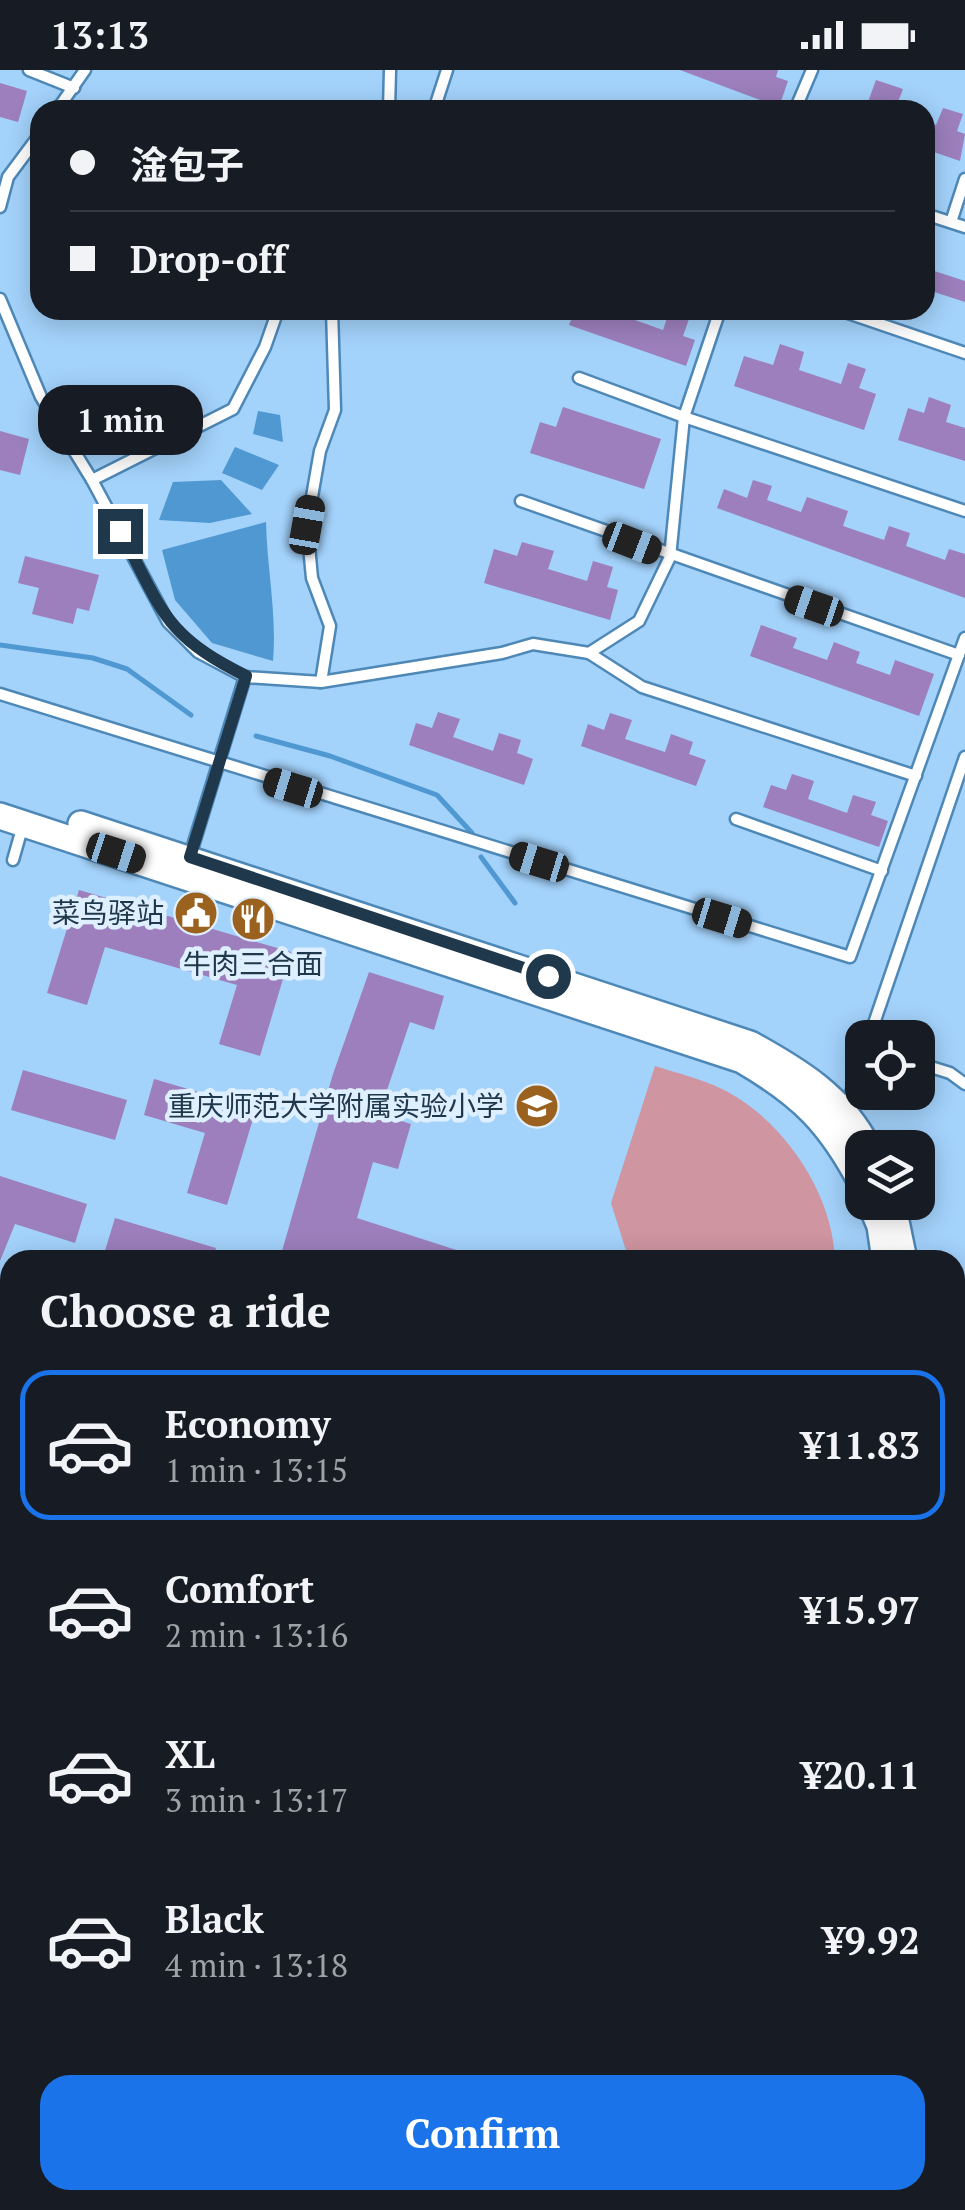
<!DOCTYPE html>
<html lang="en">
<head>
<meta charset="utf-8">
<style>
	:root { --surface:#171b24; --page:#242831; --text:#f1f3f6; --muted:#9ea1a6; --line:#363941; --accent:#1a73e8 }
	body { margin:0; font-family:"PT Serif","Noto Sans SC",serif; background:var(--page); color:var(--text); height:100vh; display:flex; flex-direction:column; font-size:38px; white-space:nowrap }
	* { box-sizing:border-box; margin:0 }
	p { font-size:32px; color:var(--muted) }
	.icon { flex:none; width:55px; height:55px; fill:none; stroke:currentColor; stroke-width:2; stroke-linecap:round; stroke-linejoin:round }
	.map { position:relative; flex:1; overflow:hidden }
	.details { position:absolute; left:0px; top:1180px; width:965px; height:960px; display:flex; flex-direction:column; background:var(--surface); border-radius:30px 30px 0 0; box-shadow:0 5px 25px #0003 }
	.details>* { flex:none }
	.guide { position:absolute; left:30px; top:30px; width:905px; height:220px; border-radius:30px; box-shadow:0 5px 25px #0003; display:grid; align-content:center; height:220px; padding:0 40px; background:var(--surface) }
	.controls { position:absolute; left:845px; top:950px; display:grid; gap:20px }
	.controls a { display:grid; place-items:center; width:90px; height:90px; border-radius:20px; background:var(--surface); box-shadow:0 5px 25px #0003; font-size:50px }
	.end { position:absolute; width:45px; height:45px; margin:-22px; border:12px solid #20384c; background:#fff; box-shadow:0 0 0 5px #fff }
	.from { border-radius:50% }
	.bubble { position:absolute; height:70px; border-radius:30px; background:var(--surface); box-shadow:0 5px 25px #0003; font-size:32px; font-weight:700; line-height:70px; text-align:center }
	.car { position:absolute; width:30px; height:60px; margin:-30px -15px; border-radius:12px; box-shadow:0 0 8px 2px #0007; background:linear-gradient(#222 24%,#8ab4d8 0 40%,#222 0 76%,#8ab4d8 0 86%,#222 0) }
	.guide b { display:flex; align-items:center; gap:35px; height:95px; font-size:38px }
	.guide b+b { border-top:2px solid var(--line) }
	.guide i { width:25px; height:25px; background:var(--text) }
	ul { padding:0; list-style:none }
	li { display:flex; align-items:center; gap:30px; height:150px; margin:0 20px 15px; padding:0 20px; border:5px solid transparent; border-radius:30px }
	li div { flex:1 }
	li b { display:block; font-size:38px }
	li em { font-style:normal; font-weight:700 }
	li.current { border-color:var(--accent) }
	li>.icon { width:90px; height:90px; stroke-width:1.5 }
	h2 { padding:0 40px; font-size:45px; line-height:120px }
	.cta { display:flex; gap:20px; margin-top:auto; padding:20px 40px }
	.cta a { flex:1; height:115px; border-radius:30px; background:var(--accent); color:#fff; font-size:40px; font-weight:700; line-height:115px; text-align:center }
	.status { display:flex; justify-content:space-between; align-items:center; height:70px; padding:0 50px; background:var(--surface); direction:ltr }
	.status svg { height:28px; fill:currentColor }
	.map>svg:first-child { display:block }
	.green { fill:#cf95a1 }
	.water { fill:#4f98d2 }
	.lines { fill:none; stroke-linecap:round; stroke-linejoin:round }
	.stream { stroke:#4f98d2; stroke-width:5 }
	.building { fill:#9c7fbc }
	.service-casing { stroke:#4e88b7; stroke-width:15 }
	.pedestrian-casing { stroke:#4e88b7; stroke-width:19 }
	.tertiary-casing { stroke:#4e88b7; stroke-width:30 }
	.primary-casing { stroke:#fff; stroke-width:35 }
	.service { stroke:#fff; stroke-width:10 }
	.pedestrian { stroke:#fff; stroke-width:14 }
	.tertiary { stroke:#fff; stroke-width:25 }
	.primary { stroke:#ddb381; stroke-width:30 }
	.rail { stroke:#486782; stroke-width:5; stroke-dasharray:18 18; stroke-linecap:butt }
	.route { stroke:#20384c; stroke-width:12 }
	.labels { text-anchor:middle; stroke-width:9; stroke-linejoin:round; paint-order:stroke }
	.poi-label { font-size:28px; fill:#20384c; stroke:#deefff; text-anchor:end }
</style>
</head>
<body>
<div class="status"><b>13:13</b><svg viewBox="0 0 49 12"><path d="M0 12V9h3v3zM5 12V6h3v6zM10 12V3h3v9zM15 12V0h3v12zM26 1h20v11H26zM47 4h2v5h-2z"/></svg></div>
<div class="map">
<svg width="965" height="2140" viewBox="0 0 965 2140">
	<rect width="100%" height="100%" fill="#a3d2fb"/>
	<path class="green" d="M655,996C677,1003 702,1009 722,1019C783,1049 833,1123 835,1190H629L611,1133Z"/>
	<g class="water">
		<polygon points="258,341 280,345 283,372 253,364"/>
		<polygon points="235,377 279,395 262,420 222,403"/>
		<polygon points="221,410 252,444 210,453 159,450 173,412"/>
		<path d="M266,452C267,499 277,544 273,591L212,573L175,530L162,480Z"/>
	</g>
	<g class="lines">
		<g class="stream">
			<polyline points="0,575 93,588 127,599 191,645"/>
			<polyline points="256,666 330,686 437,725 472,763"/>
			<polyline points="481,787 515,833"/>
		</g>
	</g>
	<g class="building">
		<polygon points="680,0 778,0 776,7 788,11 779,37"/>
		<polygon points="876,10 903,19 895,40 865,40"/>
		<polygon points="0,13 27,21 18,52 0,47"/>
		<polygon points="943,38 963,44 957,61 965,64 960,91 925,79 925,51 936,55"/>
		<polygon points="925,198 965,211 965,232 925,219"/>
		<polygon points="575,240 623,240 621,245 663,260 669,242 689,249 683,266 695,270 686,296 569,255"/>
		<polygon points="780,274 804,282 799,300 841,314 848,293 866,299 859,318 876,324 864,360 734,316 744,286 773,295"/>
		<polygon points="929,327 951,335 946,352 965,358 965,391 898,370 908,338 924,343"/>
		<polygon points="563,337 661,369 644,419 530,383 540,352 556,357"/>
		<polygon points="0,361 29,369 20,405 0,400"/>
		<polygon points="753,410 772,416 767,430 801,442 807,427 848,441 843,456 884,470 889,456 910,463 906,476 945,490 949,479 965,484 965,528 717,438 724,419 747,428"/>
		<polygon points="522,472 554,481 548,499 587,511 593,491 613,497 607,517 618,520 610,550 484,513 494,479 517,486"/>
		<polygon points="25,486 99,505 89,541 77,538 73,554 32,544 39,518 18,513"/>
		<polygon points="761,555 797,568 793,578 827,590 834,572 860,582 856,593 890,605 895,590 934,604 919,646 750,586"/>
		<polygon points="438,642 460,649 453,667 493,681 499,663 521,670 517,683 533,689 524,715 409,675 416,653 432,658"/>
		<polygon points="610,643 632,650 625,669 665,682 671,664 693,672 689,684 706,690 696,716 581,676 588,654 604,660"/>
		<polygon points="792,704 814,711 808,729 847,743 853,725 876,732 871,745 888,751 879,777 763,737 771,715 786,720"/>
		<polygon points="79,820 291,882 260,986 219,974 237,915 105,877 87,935 47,923"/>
		<polygon points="369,902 444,926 434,960 410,952 387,1020 395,1022 388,1047 411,1054 398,1099 373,1092 357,1148 475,1186 474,1190 280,1188 333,1004"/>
		<polygon points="23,1000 127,1030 115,1070 11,1040"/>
		<polygon points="154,1009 256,1039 227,1135 187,1123 205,1063 144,1045"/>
		<polygon points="0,1106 87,1134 75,1173 15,1154 0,1191"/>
		<polygon points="115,1148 216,1178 213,1190 126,1190 104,1184"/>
	</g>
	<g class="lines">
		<defs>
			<g id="service">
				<polyline points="29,0 74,18"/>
				<polyline points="57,40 85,0"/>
				<polyline points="389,40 390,0"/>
				<polyline points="434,40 447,0"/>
				<polyline points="795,40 812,0"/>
				<polyline points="0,137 8,107 40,64"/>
				<polyline points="925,144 965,157"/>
				<polyline points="951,152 965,109"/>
				<polyline points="0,229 41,327 92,410 168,552 198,582 245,607"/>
				<polyline points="839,240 965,283"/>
				<polyline points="579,308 684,347 965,441"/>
				<polyline points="92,410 233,339 265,277 278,240"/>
				<polyline points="521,431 959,585"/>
				<polyline points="589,583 642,617 916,706"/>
				<polyline points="321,612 330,556 312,508 307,455 320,381 335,340 332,240"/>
				<polyline points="0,624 850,887 965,568"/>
				<polyline points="736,749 882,801"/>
				<polyline points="189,789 245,607 321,612 502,583 533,574 589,583 639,551 670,487 684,347 720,240"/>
				<polyline points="13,790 23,755"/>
				<polyline points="869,968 965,687"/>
				<polyline points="918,993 950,1003 965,1014"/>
				<polyline points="846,1039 862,988"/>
			</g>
			<polyline id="pedestrian" points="318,2130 321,2140"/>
			<g id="tertiary">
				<path d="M0,746L742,990C802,1025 830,1053 862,1114"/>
				<path d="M81,754L750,974C799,1001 842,1027 868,1078"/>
				<polyline points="870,1132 880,1156 885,1190"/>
				<polyline points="892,1132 904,1190"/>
			</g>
			<g id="primary">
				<polyline points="0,1802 10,1802"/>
				<polyline points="955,1802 965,1802"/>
				<polyline points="955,1840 965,1840"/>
				<polyline points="0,1846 10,1846"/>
				<polyline points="702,2140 704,2130"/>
				<polyline points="727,2140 729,2130"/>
			</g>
		</defs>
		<use href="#service" class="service-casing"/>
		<use href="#pedestrian" class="pedestrian-casing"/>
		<use href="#tertiary" class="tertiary-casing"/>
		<use href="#primary" class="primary-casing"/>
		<use href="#service" class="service"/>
		<use href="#pedestrian" class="pedestrian"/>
		<use href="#tertiary" class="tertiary"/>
		<use href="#primary" class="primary"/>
		<g class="rail">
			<polyline points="955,1812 965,1812"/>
			<polyline points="0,1826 10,1826"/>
		</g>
	</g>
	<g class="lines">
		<path class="route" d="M120,461C162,538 162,565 246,606L190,787L548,906"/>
	</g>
	<defs>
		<symbol id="civic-disc" viewBox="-11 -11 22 22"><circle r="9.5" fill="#9b621f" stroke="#deefff"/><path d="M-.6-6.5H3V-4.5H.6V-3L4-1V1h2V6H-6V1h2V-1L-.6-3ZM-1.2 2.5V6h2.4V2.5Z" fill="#fff"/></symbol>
		<symbol id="restaurant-disc" viewBox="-11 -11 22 22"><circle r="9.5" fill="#9b621f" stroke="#deefff"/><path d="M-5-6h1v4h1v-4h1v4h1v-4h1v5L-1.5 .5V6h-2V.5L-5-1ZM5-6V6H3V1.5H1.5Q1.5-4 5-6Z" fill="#fff"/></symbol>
		<symbol id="school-disc" viewBox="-11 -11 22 22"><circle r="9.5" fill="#9b621f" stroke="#deefff"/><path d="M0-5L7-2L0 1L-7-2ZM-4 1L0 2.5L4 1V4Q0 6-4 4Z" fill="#fff"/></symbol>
	</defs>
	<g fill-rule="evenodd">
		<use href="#civic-disc" x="171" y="818" width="50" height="50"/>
		<use href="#restaurant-disc" x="228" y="824" width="50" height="50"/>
		<use href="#school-disc" x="512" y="1011" width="50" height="50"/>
	</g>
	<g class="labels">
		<g class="poi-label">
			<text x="164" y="853">菜鸟驿站</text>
			<text x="253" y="904" text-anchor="middle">牛肉三合面</text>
			<text x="504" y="1046">重庆师范大学附属实验小学</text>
		</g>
	</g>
</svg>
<div class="controls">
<a><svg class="icon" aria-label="locate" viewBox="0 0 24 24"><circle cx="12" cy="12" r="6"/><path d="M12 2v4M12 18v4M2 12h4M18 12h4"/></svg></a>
<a><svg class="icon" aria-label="layers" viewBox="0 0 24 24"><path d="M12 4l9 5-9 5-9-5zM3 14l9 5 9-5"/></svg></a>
</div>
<i class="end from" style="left:548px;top:906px"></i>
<i class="end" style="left:120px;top:461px"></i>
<div class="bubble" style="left:38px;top:315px;width:165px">1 min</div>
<i class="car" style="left:307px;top:455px;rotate:10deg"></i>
<i class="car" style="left:632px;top:473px;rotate:111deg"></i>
<i class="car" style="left:814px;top:536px;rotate:289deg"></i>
<i class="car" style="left:293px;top:718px;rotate:287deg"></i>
<i class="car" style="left:116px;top:783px;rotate:108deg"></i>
<i class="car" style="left:539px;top:792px;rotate:287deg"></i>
<i class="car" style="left:722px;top:848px;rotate:107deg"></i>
<div class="guide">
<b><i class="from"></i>淦包子</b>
<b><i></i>Drop-off</b>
</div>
<section class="details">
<h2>Choose a ride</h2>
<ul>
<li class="current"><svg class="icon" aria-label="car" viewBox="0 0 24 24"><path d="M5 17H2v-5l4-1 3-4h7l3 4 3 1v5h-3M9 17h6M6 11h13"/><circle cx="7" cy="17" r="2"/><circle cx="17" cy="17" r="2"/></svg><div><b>Economy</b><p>1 min · 13:15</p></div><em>¥11.83</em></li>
<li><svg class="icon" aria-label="car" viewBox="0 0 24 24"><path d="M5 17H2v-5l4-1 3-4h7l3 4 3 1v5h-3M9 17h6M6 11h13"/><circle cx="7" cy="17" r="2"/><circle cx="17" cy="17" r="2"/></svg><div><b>Comfort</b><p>2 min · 13:16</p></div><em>¥15.97</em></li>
<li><svg class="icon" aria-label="car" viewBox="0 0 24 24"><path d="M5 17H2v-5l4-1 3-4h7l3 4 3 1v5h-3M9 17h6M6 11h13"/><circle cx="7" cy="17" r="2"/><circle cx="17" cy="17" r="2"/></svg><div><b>XL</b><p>3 min · 13:17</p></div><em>¥20.11</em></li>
<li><svg class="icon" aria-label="car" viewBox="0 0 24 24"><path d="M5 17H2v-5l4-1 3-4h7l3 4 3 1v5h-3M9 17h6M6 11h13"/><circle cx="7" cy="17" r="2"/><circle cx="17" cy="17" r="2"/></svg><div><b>Black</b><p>4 min · 13:18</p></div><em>¥9.92</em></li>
</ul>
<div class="cta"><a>Confirm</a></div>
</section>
</div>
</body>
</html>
